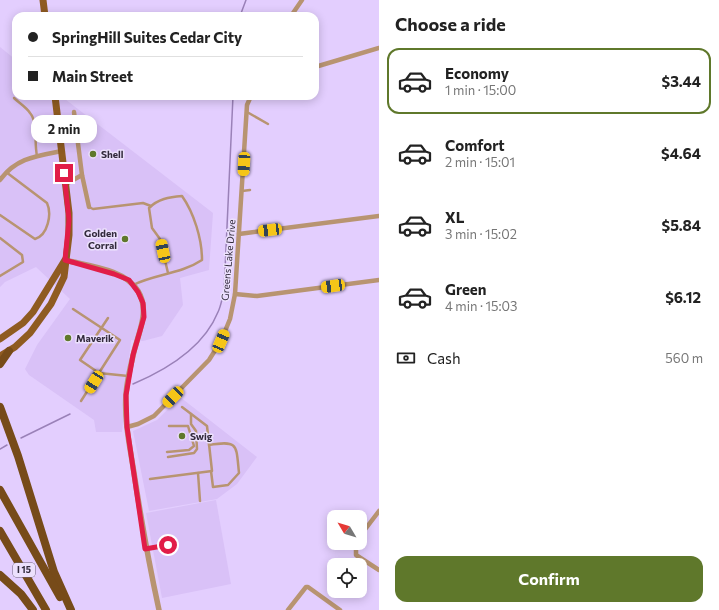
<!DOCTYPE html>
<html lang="en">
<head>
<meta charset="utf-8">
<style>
	:root { --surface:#fff; --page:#f2f2f2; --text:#222; --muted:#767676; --line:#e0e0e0; --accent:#5f782b }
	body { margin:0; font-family:Commissioner,sans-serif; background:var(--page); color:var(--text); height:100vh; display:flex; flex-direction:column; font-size:15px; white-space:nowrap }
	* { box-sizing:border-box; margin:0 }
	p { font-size:13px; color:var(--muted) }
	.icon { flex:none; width:22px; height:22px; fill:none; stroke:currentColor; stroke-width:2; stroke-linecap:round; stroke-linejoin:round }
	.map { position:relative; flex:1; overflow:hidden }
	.side { display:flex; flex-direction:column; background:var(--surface); width:340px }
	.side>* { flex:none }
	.guide { position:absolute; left:12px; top:12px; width:307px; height:88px; border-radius:12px; box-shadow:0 2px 10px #0003; display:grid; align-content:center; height:88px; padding:0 16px; background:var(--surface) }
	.needle { width:26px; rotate:308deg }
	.tools { position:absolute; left:327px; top:510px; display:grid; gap:8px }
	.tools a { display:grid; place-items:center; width:40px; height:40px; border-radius:8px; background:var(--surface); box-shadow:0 2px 10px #0003; font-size:20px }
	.end { position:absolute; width:18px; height:18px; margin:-9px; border:5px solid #e11d48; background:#fff; box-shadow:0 0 0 2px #fff }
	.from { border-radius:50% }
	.bubble { position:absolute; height:28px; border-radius:12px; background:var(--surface); box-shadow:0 2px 10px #0003; font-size:13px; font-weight:700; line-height:28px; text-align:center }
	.car { position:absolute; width:12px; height:24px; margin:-12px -6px; border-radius:5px; box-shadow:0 0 3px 1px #0007; background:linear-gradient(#f5c518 24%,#345 0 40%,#f5c518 0 76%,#345 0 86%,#f5c518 0) }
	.guide b { display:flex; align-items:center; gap:14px; height:38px; font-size:15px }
	.guide b+b { border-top:1px solid var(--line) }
	.guide i { width:10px; height:10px; background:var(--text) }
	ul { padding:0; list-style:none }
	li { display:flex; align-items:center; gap:12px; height:66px; margin:0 8px 6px; padding:0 8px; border:2px solid transparent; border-radius:12px }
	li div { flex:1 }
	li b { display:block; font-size:15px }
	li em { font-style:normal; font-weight:700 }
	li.active { border-color:var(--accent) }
	li>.icon { width:36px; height:36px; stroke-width:1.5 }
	h2 { padding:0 16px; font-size:18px; line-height:48px }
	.pay { display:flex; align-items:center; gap:10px; height:44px; padding:0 16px; font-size:15px }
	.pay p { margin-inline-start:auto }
	.action { display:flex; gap:8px; margin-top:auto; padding:8px 16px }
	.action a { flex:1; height:46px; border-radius:12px; background:var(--accent); color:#fff; font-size:16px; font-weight:700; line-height:46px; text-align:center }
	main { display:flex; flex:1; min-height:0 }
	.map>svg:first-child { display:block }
	.built { fill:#d9c1f7 }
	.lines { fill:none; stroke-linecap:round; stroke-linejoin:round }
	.stream { stroke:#9a81b8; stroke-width:1.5 }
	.service { stroke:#b89471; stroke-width:2.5 }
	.minor { stroke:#b89471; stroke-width:4.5 }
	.tertiary { stroke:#b89471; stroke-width:5.5 }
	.primary { stroke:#8f5b21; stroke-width:7 }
	.motorway { stroke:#774b19; stroke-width:8 }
	.route { stroke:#e11d48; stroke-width:5 }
	.poi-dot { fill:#5f782b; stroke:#ece0fd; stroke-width:1.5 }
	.labels { text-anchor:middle; stroke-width:3; stroke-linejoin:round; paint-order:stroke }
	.shield { fill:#ece0fd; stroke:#6a6176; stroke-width:1 }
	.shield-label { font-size:9px; font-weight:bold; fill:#322a3c }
	.poi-label { font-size:10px; font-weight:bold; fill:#322a3c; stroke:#ece0fd; text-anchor:start }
	.street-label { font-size:10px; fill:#322a3c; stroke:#ece0fd }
</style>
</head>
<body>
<main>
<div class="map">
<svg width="379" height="610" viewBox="0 0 379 610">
	<rect width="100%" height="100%" fill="#e3cefe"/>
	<g class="built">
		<polygon points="0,47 16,60 16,96 61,96 213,213 209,270 180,278 183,305 162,336 143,341 131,340 122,432 96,432 94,420 29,375 25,369 37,345 70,299 36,267 5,282 0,287"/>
		<polygon points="180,397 257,457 237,484 217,499 149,511 133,431 157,420"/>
		<polygon points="216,500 231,584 162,598 146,513"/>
	</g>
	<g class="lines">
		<g class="stream">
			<polyline points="240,16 246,0"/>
			<path d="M133,384C166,370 204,347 218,312C221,306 222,298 224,292L233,96"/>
			<polyline points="21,438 70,414"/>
			<polyline points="0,449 7,445"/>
		</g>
		<g class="service">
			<path d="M14,98C19,103 26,107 30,113C38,122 34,143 37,156"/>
			<polyline points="247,112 268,124"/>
			<polyline points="242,191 250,190"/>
			<polyline points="89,207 93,209 143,203 151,206"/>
			<path d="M0,215L35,239C48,235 52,214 47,203L6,172"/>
			<polyline points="0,238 22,255 23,262 0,276"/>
			<path d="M133,285C155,274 181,274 202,260C202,239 194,213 182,196C169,197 158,199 149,208L152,228L160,239L168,273"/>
			<polyline points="73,309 120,340 81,401"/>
			<polyline points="108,318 80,360 99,373 128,376"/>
			<path d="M209,445C239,440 236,445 239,473L228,485L213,487L211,471"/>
			<polyline points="167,452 189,450 194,446 188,426 169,426"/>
			<polyline points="168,457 194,453 197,449 196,431 191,424 191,414"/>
			<polyline points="198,473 200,501"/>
			<polyline points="150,479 212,471 207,426 182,407"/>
			<polyline points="147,548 168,545"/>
		</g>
		<g class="minor">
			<polyline points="291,16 302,0"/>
			<polyline points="315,67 379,48"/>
			<polyline points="74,112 82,175 89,207"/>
			<path d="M0,180C16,158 36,156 62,151"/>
			<polyline points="66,184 82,175"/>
			<polyline points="239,234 379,216"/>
			<polyline points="235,294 257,296 379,280"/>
			<polyline points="127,427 138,424 154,416 209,360 221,341 230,319 235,294 247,105 251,96"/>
			<polyline points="360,536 379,511"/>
			<polyline points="356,543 356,555 379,570"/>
			<polyline points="288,610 306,587 308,587 340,610"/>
		</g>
		<path class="tertiary" d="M65,260C88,266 125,269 138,291C151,312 137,335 133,356C130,368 127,382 126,394C124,421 130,447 134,473C141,519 149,564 159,610"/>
		<g class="primary">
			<polyline points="43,0 45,16"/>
			<polyline points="0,339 23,323 33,312 65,260"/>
			<polyline points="0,356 15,347 30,333 51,304 64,277 69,235 69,213 55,96"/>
		</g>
		<g class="motorway">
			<polyline points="0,364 9,351"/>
			<polyline points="0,407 18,456 54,572 71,610"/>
			<polyline points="0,490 60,597"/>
			<polyline points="0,531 46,610"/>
			<polyline points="0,575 21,594 33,610"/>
		</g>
	</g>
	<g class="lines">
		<polyline class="route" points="64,173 69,220 65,260 114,274 129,280 138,292 143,303 144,317 133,355 126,395 127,427 145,549 168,545"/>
	</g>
	<g class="poi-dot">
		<circle cx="93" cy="154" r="4"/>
		<circle cx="125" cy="239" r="4"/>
		<circle cx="68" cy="338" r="4"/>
		<circle cx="182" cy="436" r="4"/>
	</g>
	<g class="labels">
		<rect class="shield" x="13" y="563" width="22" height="14" rx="3"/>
		<g class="shield-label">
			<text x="24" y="573">I 15</text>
		</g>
		<g class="poi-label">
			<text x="101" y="158">Shell</text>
			<text x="117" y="237" text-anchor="end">Golden<tspan x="117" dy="12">Corral</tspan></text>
			<text x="76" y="342">Maverik</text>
			<text x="190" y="440">Swig</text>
		</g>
		<g class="street-label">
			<text transform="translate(228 260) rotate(-85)" y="4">Greens Lake Drive</text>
		</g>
	</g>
</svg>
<div class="tools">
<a><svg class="needle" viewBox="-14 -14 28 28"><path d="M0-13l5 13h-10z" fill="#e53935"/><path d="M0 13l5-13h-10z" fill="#767676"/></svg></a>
<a><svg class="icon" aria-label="locate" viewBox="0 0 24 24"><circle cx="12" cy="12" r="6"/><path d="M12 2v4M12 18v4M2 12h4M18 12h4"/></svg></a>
</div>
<i class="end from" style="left:168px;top:545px"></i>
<i class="end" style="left:64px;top:173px"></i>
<div class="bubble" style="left:31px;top:115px;width:66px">2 min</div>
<i class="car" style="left:244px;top:164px;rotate:183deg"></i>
<i class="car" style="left:270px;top:230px;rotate:263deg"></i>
<i class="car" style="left:163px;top:251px;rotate:348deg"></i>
<i class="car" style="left:333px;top:286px;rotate:262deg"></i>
<i class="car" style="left:221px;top:341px;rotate:23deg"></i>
<i class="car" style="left:94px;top:382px;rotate:212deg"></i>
<i class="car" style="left:173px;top:397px;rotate:224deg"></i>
<div class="guide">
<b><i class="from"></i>SpringHill Suites Cedar City</b>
<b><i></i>Main Street</b>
</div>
</div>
<section class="side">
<h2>Choose a ride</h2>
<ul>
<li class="active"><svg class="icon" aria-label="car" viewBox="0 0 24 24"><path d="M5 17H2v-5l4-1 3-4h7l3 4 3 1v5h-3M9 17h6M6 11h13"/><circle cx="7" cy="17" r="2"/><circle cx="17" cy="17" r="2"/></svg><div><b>Economy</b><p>1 min · 15:00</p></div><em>$3.44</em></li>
<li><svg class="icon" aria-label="car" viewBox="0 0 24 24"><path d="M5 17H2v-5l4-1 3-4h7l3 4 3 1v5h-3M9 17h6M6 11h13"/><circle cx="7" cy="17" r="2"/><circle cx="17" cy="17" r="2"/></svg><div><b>Comfort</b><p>2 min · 15:01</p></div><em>$4.64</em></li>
<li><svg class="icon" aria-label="car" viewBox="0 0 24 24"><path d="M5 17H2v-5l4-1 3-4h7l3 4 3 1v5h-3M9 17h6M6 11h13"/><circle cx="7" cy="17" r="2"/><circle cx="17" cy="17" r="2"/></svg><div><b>XL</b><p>3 min · 15:02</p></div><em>$5.84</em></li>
<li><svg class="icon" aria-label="car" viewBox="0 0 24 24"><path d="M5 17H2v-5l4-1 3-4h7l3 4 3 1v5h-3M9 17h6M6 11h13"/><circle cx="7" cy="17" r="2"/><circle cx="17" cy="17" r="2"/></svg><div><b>Green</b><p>4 min · 15:03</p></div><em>$6.12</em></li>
</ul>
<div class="pay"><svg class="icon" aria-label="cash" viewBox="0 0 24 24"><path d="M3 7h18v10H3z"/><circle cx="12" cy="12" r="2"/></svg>Cash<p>560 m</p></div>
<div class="action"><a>Confirm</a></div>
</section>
</main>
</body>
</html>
